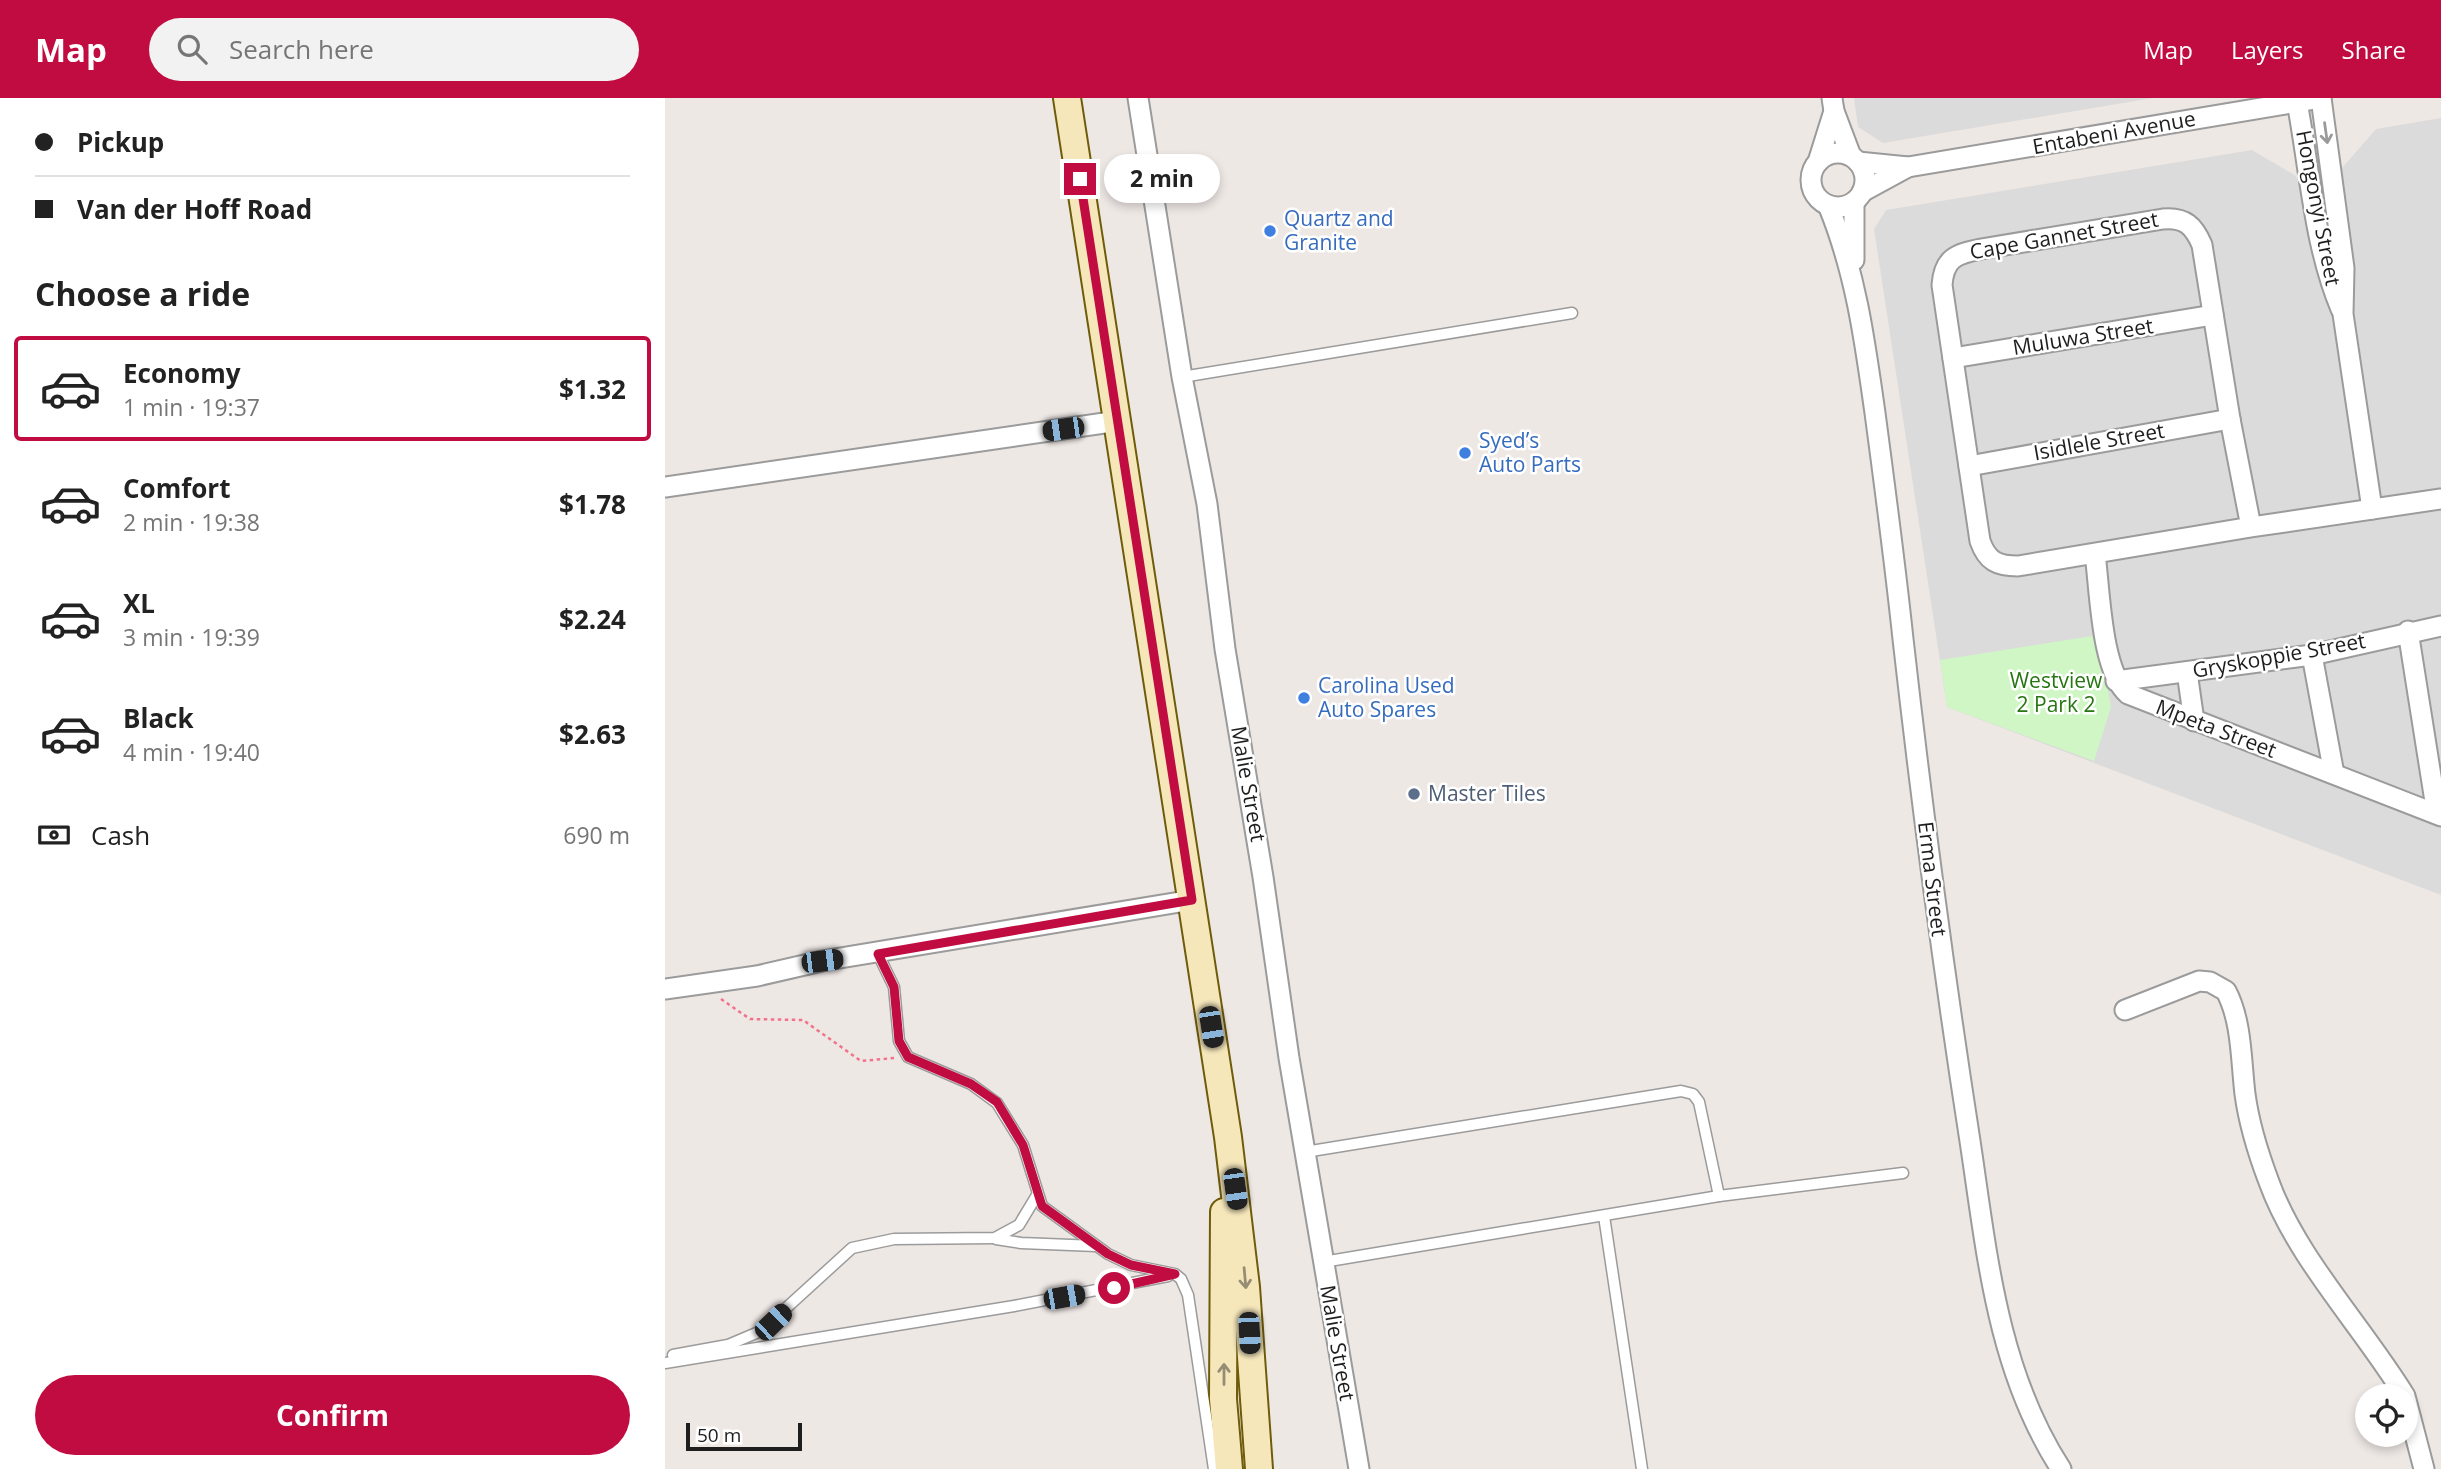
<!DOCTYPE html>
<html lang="en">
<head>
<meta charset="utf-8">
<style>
	:root { --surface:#fff; --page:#f2f2f2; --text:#222; --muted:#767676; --line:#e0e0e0; --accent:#c00c41 }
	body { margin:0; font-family:"Open Sans",sans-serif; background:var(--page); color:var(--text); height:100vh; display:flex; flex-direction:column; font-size:26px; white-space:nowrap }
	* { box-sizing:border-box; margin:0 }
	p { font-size:23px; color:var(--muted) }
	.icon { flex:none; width:38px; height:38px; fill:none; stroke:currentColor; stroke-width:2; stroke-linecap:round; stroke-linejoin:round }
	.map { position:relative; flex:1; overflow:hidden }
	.panel { display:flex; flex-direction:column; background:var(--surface); width:665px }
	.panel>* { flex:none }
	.top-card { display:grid; align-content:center; height:154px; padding:0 35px; background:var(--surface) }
	.fabs { position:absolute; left:1690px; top:1286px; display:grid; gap:14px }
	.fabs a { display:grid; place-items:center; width:63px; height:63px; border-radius:50%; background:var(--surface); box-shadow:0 4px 10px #0003; font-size:35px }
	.scale { position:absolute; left:21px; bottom:18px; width:116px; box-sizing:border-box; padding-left:7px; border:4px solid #1e1e1e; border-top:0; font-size:19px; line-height:24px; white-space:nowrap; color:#1e1e1e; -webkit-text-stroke:5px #fff; paint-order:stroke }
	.end { position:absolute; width:32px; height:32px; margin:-16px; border:9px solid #c00c41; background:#fff; box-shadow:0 0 0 4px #fff }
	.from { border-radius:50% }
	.bubble { position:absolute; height:49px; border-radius:24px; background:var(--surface); box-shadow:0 4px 10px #0003; font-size:23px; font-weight:700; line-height:49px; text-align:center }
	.car { position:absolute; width:21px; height:42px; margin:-21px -10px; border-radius:9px; box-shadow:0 0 5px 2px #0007; background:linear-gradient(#222 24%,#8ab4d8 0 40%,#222 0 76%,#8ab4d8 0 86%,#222 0) }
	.top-card b { display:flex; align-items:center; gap:24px; height:66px; font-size:26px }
	.top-card b+b { border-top:2px solid var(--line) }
	.top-card i { width:18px; height:18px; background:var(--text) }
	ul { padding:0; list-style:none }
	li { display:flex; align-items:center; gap:21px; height:105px; margin:0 14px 10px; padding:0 21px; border:4px solid transparent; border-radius:7px }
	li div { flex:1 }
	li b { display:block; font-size:26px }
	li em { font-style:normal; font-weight:700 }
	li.active { border-color:var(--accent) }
	li>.icon { width:63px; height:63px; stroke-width:1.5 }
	h2 { padding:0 35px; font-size:32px; line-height:84px }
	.pay { display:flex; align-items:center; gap:18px; height:77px; padding:0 35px; font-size:26px }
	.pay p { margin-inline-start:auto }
	.primary-button { display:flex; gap:14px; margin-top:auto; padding:14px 35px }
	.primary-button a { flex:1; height:80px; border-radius:42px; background:var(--accent); color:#fff; font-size:28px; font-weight:700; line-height:80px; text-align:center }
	header { display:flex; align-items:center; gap:42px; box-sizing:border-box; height:98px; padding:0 35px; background:var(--accent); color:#fff }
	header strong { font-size:33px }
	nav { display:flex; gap:38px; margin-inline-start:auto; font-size:24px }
	.search { width:490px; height:63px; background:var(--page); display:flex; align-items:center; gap:18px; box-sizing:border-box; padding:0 24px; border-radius:38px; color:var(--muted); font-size:26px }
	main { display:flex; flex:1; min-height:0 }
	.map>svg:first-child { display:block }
	.residential { fill:#dcdbdb }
	.park { fill:#cff6c4 }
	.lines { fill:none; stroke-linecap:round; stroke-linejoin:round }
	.lane-casing { stroke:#9b9b9b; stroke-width:13 }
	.street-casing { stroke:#9b9b9b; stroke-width:23 }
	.secondary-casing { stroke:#6f5c0b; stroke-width:30 }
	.path { stroke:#f1738b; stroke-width:2.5; stroke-dasharray:3.5 3.5; stroke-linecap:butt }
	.lane { stroke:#fff; stroke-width:10 }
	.street { stroke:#fff; stroke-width:19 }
	.secondary { stroke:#f6e7bb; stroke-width:26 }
	.oneway { stroke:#9a9a9a }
	.oneway2 { stroke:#958d74 }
	.route { stroke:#c00c41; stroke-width:9 }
	.shop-dot { fill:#3f7fe0; stroke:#fff; stroke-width:2.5 }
	.service-dot { fill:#5c6f8a; stroke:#fff; stroke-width:2.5 }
	.labels { text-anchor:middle; stroke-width:5; stroke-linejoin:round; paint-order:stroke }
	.street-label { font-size:21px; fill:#1e1e1e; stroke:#fff }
	.shop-label { font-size:21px; fill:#366cbe; stroke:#fff; text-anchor:start }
	.park-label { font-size:21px; fill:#277612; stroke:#fff }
	.service-label { font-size:21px; fill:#4e5e75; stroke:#fff; text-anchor:start }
</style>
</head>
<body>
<header>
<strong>Map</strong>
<div class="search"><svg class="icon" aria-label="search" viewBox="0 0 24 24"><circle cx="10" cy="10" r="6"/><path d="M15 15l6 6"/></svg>Search here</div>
<nav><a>Map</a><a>Layers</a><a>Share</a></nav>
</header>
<main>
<section class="panel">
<div class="top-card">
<b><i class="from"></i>Pickup</b>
<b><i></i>Van der Hoff Road</b>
</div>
<h2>Choose a ride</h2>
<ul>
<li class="active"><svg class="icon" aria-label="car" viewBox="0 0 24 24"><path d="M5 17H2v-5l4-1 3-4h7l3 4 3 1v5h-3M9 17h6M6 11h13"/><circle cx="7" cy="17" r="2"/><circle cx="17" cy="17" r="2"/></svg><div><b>Economy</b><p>1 min · 19:37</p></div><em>$1.32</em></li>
<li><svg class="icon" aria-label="car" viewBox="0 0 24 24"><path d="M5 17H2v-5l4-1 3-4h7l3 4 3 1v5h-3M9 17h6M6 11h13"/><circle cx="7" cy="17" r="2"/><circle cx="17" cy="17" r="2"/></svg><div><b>Comfort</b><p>2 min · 19:38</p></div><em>$1.78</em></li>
<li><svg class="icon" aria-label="car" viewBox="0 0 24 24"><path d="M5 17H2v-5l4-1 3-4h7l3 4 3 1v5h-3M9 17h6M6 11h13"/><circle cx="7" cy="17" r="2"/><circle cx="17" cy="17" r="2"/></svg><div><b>XL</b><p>3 min · 19:39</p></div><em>$2.24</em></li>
<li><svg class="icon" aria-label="car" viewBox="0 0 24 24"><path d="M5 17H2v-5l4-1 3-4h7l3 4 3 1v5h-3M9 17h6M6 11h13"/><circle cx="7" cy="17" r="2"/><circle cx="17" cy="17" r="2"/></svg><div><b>Black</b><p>4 min · 19:40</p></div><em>$2.63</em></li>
</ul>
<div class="pay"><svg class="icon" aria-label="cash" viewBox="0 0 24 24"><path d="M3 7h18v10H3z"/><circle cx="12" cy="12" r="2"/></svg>Cash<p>690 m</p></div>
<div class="primary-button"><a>Confirm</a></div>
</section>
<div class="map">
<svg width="1776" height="1371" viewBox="0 0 1776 1371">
	<rect width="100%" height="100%" fill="#eee8e5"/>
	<g class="residential">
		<polygon points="1189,0 1488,0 1218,45 1193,29"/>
		<polygon points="1776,20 1776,797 1282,609 1209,131 1221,112 1587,52 1631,78 1633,85 1677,79 1677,70 1711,31"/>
	</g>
	<polygon class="park" points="1434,537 1446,609 1429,663 1282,609 1275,562"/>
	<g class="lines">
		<defs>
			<g id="lane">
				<polyline points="517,279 907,215"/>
				<polyline points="213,856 229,889 234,943 243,959 306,986 332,1005 358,1047 377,1108 443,1156 466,1167 510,1176 516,1181 523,1197 549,1371"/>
				<polyline points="640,1054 1016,993 1028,996 1034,1004 1054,1098"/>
				<polyline points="939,1118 977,1371"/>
				<polyline points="331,1141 356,1145 431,1148"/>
				<polyline points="658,1164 1054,1098 1238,1075"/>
				<polyline points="8,1257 63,1247 96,1233 187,1150 229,1141 330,1140 354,1127 372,1097"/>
				<polyline points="0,1265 349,1208 503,1178"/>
			</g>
			<g id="street">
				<polyline points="473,0 517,279 542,406 560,551 598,779 624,960 694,1371"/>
				<polyline points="1167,0 1169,13 1186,58"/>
				<polyline points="1656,0 1679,170 1678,216 1707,411"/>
				<path d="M1632,4C1645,73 1649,147 1676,211"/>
				<circle cx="1173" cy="82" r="27"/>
				<polyline points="1153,64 1169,13"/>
				<polyline points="1193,64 1243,69 1656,0"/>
				<polyline points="1197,94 1243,69"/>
				<path d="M1163,107C1191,175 1200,244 1210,315C1220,390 1230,465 1238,541C1257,709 1279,876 1305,1043C1322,1156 1332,1272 1396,1371"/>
				<polyline points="1189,162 1189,104"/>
				<polyline points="1288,260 1548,217"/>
				<polyline points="1304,368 1565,321"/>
				<polyline points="0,389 453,323"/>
				<path d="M1586,429L1565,321L1537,147C1529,128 1520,119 1498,121L1316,151C1291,156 1279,160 1277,187L1315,443C1322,463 1332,468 1353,468L1586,429L1776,401"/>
				<path d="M1430,456C1435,492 1436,573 1463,596L1776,718"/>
				<polyline points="1743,533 1772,716"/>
				<polyline points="1647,557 1669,676"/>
				<polyline points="1522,574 1529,623"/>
				<polyline points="1451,583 1647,557 1776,528"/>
				<polyline points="0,891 92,878 157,863 527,802"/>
				<path d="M1460,912L1534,883L1545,884L1561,893C1577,923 1576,963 1580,996C1584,1026 1593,1055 1604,1084C1631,1159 1697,1228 1740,1298"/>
				<polyline points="1741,1302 1759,1371"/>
			</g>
			<g id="secondary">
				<polyline points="402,0 563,1039 581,1189 594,1371"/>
				<polyline points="559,1114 558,1301 564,1371"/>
			</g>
		</defs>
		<use href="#lane" class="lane-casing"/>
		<use href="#street" class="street-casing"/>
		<use href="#secondary" class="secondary-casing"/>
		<polyline class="path" points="56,901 85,921 138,922 196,963 229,960"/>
		<use href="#lane" class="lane"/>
		<use href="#street" class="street"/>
		<use href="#secondary" class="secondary"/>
	</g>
	<defs><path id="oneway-shaft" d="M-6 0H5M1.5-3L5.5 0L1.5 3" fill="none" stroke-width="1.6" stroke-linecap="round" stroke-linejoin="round" transform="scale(1.75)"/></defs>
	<use class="oneway" href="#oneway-shaft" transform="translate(1661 35) rotate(82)"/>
	<g class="oneway2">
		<use href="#oneway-shaft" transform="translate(580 1180) rotate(85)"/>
		<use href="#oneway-shaft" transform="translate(559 1276) rotate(-90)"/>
	</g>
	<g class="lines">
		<polyline class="route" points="415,81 527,802 213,856 229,889 234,943 243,959 306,986 332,1004 358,1047 377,1108 443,1156 466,1167 510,1176 449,1190"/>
	</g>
	<g class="shop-dot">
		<circle cx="605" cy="133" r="7"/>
		<circle cx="800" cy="355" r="7"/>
		<circle cx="639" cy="600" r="7"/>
	</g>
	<circle class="service-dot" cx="749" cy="696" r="7"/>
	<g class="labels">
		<g class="street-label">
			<text transform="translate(1449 35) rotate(-10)" y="7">Entabeni Avenue</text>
			<text transform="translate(1653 110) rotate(79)" y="7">Hongonyi Street</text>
			<text transform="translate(1399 138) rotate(-10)" y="7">Cape Gannet Street</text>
			<text transform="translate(1418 239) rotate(-9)" y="7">Muluwa Street</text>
			<text transform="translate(1434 344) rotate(-10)" y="7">Isidlele Street</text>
			<text transform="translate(1614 558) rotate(-10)" y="7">Gryskoppie Street</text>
			<text transform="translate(1551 631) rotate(21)" y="7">Mpeta Street</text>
			<text transform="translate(583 686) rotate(80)" y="7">Malie Street</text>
			<text transform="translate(1267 781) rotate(83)" y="7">Erma Street</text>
			<text transform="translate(672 1245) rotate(80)" y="7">Malie Street</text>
		</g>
		<g class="shop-label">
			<text x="619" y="128">Quartz and<tspan x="619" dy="24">Granite</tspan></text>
			<text x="814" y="350">Syed’s<tspan x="814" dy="24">Auto Parts</tspan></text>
			<text x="653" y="595">Carolina Used<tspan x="653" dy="24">Auto Spares</tspan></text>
		</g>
		<g class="park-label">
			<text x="1391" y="590">Westview<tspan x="1391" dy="24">2 Park 2</tspan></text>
		</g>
		<g class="service-label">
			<text x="763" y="703">Master Tiles</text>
		</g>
	</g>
</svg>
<div class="fabs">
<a><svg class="icon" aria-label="locate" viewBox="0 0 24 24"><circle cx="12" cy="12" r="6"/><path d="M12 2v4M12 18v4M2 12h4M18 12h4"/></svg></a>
</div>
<div class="scale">50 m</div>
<i class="end from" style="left:449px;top:1190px"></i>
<i class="end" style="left:415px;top:81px"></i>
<div class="bubble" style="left:439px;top:56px;width:116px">2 min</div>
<i class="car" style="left:398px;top:331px;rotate:262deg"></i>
<i class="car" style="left:157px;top:863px;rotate:83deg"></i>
<i class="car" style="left:546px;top:929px;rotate:171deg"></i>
<i class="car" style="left:570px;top:1091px;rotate:172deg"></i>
<i class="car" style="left:399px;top:1199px;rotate:80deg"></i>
<i class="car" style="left:108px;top:1224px;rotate:46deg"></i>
<i class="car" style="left:584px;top:1235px;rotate:177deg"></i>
</div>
</main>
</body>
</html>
